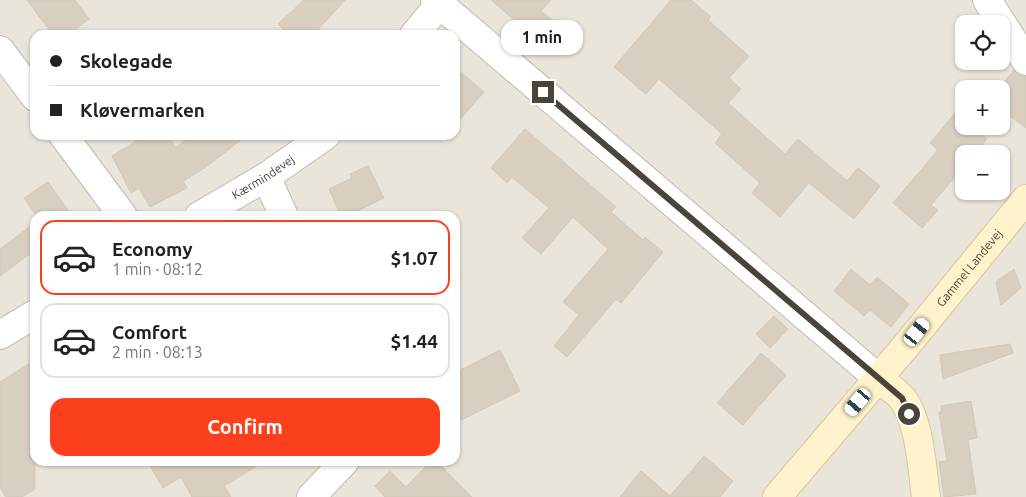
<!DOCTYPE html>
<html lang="en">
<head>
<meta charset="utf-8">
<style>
	:root { --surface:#fff; --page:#f2f2f2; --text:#222; --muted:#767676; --line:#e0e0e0; --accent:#fc3f1d }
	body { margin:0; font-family:Ubuntu,sans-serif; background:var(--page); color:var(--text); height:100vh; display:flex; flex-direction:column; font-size:19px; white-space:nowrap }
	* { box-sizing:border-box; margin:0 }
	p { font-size:16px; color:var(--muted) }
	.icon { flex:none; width:28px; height:28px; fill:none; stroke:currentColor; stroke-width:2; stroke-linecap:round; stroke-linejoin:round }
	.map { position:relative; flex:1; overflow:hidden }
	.sheet { position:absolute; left:30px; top:211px; width:430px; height:255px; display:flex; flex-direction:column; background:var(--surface); border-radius:15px; box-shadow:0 1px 4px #0004 }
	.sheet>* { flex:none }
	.top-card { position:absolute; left:30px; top:30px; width:430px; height:110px; border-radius:15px; box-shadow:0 1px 4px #0004; display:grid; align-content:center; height:110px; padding:0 20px; background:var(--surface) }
	.controls { position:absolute; left:955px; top:15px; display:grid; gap:10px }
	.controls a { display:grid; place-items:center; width:55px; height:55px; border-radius:10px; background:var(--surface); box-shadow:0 1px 4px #0004; font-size:25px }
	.end { position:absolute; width:22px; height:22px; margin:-11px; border:6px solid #4b4439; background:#fff; box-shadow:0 0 0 2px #fff }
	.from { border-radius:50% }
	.bubble { position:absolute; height:35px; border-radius:15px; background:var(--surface); box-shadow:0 1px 4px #0004; font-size:16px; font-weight:700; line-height:35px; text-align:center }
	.car { position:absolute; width:15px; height:30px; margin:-15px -8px; border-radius:6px; box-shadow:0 0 4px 1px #0007; background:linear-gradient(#fff 24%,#345 0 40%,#fff 0 76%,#345 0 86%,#fff 0) }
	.top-card b { display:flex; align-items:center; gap:18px; height:48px; font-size:19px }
	.top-card b+b { border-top:1px solid var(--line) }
	.top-card i { width:12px; height:12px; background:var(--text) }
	ul { padding:9px 0 0; list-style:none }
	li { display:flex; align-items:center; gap:15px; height:75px; margin:0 10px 8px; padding:0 10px; border:2px solid var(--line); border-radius:15px }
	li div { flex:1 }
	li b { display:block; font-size:19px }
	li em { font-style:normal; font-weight:700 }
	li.active { border-color:var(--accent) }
	li>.icon { width:45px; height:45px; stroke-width:1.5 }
	.primary-button { display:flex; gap:10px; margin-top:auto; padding:10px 20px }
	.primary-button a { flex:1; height:58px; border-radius:15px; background:var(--accent); color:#fff; font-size:20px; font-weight:700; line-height:58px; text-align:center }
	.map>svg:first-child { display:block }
	.residential { fill:#eae5da; fill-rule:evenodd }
	.building { fill:#d8cfc1; stroke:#d3c7b4 }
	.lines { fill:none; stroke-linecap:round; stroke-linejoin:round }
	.street-casing { stroke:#c2bbae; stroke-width:30 }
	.secondary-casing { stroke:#d6c79b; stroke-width:30 }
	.street { stroke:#fff; stroke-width:28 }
	.secondary { stroke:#fff3cd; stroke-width:28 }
	.route { stroke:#4b4439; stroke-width:6 }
	.labels { text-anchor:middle; stroke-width:4; stroke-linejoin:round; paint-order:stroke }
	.street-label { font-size:12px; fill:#4b4439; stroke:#fff }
</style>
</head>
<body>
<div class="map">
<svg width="1026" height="497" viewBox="0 0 1026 497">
	<rect width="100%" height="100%" fill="#f6f3ec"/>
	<path class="residential" d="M0,0H1026V497H0ZM964,24H1001V61H964ZM35,35H455V135H35ZM964,89H1001V126H964ZM964,154H1001V191H964ZM35,216H455V461H35Z"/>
	<g class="building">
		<polygon points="27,0 75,0 89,19 68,35 53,35"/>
		<polygon points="304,0 345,0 313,35 289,35 278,24"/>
		<polygon points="491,0 551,0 541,11 556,23 540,42"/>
		<polygon points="671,0 691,0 711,17 708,20 749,56 729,78 741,89 728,103 785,154 798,139 847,181 858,168 880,186 854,219 809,183 780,217 752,193 760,183 715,143 722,134 659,79 646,94 614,67"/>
		<polygon points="455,67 484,92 455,125"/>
		<polygon points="1014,70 1026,77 1026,128 1001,109 1001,86"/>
		<polygon points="955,113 964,120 964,126 971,126 987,139 974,154 964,154 964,166 931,205 938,210 922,228 893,203 938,150 930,143"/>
		<polygon points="525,129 616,207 611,212 643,240 645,237 663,252 621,303 616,299 567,357 554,346 579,315 563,302 608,249 573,217 541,254 522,238 549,208 512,177 507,183 491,168"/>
		<polygon points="146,135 166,135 176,147 192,135 247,135 206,167 183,181 187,188 150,207 139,188 131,193 112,156"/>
		<polygon points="368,166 384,198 347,216 341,216 329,189 352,178 350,174"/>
		<polygon points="48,182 72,216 37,216 24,198"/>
		<polygon points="35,223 35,250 0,276 0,249"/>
		<polygon points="851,269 870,285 877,277 909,304 891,327 870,310 864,316 834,291"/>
		<polygon points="1014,269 1021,288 1001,305 996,282"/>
		<polygon points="774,316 788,329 770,348 756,334"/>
		<polygon points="1010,344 1013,353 943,379 940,355"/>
		<polygon points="500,350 520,391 455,423 455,373"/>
		<polygon points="761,353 786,375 743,425 717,403"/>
		<polygon points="35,360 35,489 22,497 6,497 0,487 0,382"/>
		<polygon points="971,401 977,438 968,440 976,494 944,497 939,462 947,461 939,412 942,412 941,406"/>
		<polygon points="704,456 733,481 720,497 620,497 641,471 670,496"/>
		<polygon points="147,461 265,461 224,486 231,497 192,497 181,477 163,488"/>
		<polygon points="431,461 436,461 472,497 385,497 375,486 390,471 406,487"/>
	</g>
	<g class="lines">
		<defs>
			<g id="street">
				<polyline points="435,0 878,378"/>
				<polyline points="987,0 1026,61"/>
				<polyline points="414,35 443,0"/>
				<polyline points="0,50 35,97"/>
				<polyline points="63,135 123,216"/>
				<polyline points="266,177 284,216"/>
				<path id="s1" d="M199,216L266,177L326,135"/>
				<polyline points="0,335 35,314"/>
				<polyline points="311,497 345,461"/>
			</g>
			<g id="secondary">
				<path d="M878,378C885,384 896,391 902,398C920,421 922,469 926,497"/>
				<path id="s2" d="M777,497L905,347L1026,199"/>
			</g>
		</defs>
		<use href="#street" class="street-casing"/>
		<use href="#secondary" class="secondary-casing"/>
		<use href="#street" class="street"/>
		<use href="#secondary" class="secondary"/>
	</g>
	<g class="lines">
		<polyline class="route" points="543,92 902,398 909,414"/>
	</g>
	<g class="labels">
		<g class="street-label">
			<text dy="4" stroke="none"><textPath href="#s1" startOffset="75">Kærmindevej</textPath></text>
			<text dy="4" stroke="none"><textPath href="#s2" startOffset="299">Gammel Landevej</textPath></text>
		</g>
	</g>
</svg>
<div class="controls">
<a><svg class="icon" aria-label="locate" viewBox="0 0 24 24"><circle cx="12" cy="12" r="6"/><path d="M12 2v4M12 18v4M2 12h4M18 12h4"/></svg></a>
<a>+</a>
<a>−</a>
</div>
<i class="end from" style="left:909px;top:414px"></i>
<i class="end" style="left:543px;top:92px"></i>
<div class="bubble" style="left:501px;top:20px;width:82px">1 min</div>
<i class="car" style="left:917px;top:332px;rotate:39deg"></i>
<i class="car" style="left:858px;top:402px;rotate:220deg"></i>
<div class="top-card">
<b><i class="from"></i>Skolegade</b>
<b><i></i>Kløvermarken</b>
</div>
<section class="sheet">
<ul>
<li class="active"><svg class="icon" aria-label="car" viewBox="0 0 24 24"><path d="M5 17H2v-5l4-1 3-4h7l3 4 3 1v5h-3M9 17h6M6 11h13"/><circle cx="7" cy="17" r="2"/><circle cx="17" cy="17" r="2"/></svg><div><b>Economy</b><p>1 min · 08:12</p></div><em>$1.07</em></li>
<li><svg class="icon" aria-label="car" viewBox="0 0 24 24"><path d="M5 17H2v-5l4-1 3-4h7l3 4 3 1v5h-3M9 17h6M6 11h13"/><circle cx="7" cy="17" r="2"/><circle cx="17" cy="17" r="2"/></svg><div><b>Comfort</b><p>2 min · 08:13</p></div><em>$1.44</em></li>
</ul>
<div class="primary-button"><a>Confirm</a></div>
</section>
</div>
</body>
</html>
